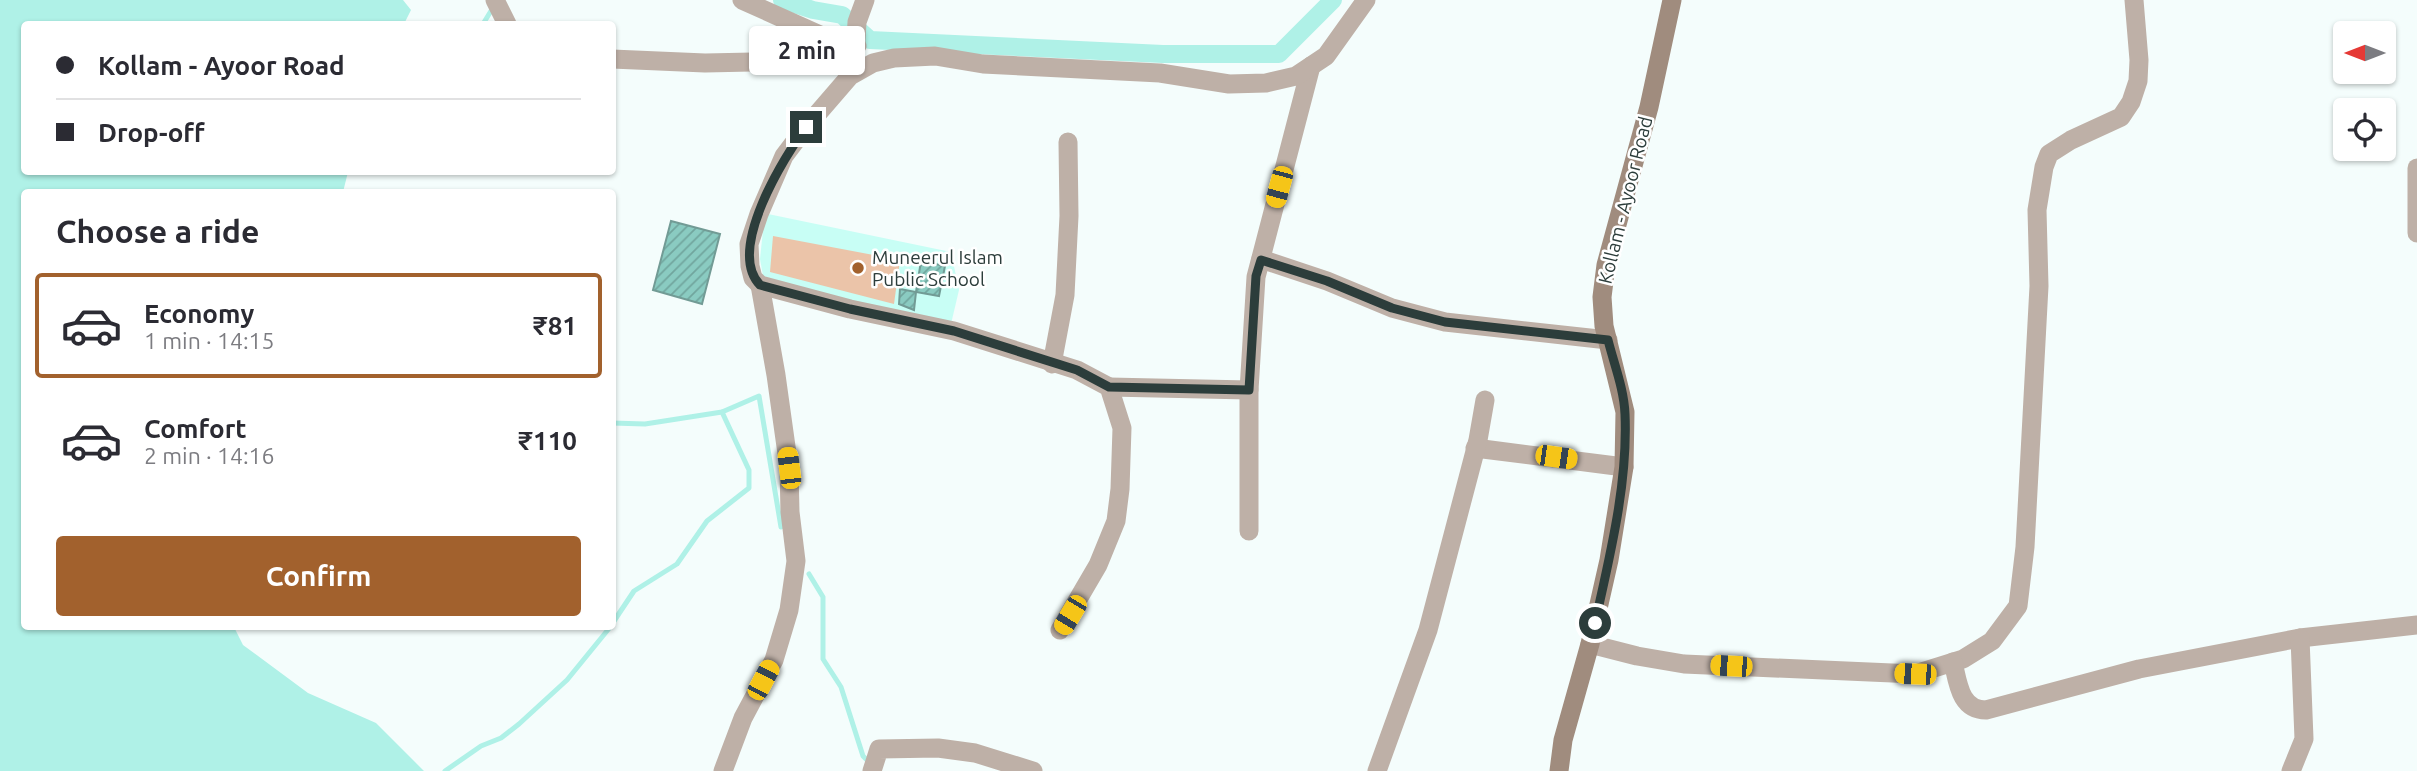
<!DOCTYPE html>
<html lang="en">
<head>
<meta charset="utf-8">
<style>
	:root { --surface:#fff; --page:#f7f7f7; --text:#2b2b33; --muted:#7c7c81; --line:#e1e1e2; --accent:#a2612d }
	body { margin:0; font-family:Ubuntu,sans-serif; background:var(--page); color:var(--text); height:100vh; display:flex; flex-direction:column; font-size:26px; white-space:nowrap }
	* { box-sizing:border-box; margin:0 }
	p { font-size:23px; color:var(--muted) }
	.icon { flex:none; width:38px; height:38px; fill:none; stroke:currentColor; stroke-width:2; stroke-linecap:round; stroke-linejoin:round }
	.map { position:relative; flex:1; overflow:hidden }
	.details { position:absolute; left:21px; top:189px; width:595px; height:441px; display:flex; flex-direction:column; background:var(--surface); border-radius:7px; box-shadow:0 2px 5px #0004 }
	.details>* { flex:none }
	.guide { position:absolute; left:21px; top:21px; width:595px; height:154px; border-radius:7px; box-shadow:0 2px 5px #0004; display:grid; align-content:center; height:154px; padding:0 35px; background:var(--surface) }
	.needle { width:46px; rotate:270deg }
	.controls { position:absolute; left:2333px; top:21px; display:grid; gap:14px }
	.controls a { display:grid; place-items:center; width:63px; height:63px; border-radius:7px; background:var(--surface); box-shadow:0 2px 5px #0004; font-size:35px }
	.end { position:absolute; width:32px; height:32px; margin:-16px; border:9px solid #2c3d3b; background:#fff; box-shadow:0 0 0 4px #fff }
	.from { border-radius:50% }
	.bubble { position:absolute; height:49px; border-radius:7px; background:var(--surface); box-shadow:0 2px 5px #0004; font-size:23px; font-weight:600; line-height:49px; text-align:center }
	.car { position:absolute; width:21px; height:42px; margin:-21px -10px; border-radius:9px; box-shadow:0 0 5px 2px #0007; background:linear-gradient(#f5c518 24%,#345 0 40%,#f5c518 0 76%,#345 0 86%,#f5c518 0) }
	.guide b { display:flex; align-items:center; gap:24px; height:66px; font-size:26px }
	.guide b+b { border-top:2px solid var(--line) }
	.guide i { width:18px; height:18px; background:var(--text) }
	ul { padding:0; list-style:none }
	li { display:flex; align-items:center; gap:21px; height:105px; margin:0 14px 10px; padding:0 21px; border:4px solid transparent; border-radius:7px }
	li div { flex:1 }
	li b { display:block; font-size:26px }
	li em { font-style:normal; font-weight:600 }
	li.on { border-color:var(--accent) }
	li>.icon { width:63px; height:63px; stroke-width:1.5 }
	h2 { padding:0 35px; font-size:32px; line-height:84px }
	.cta { display:flex; gap:14px; margin-top:auto; padding:14px 35px }
	.cta a { flex:1; height:80px; border-radius:7px; background:var(--accent); color:#fff; font-size:28px; font-weight:600; line-height:80px; text-align:center }
	.map>svg:first-child { display:block }
	.built { fill:#c8fef5 }
	.park { fill:#ebc4a9 }
	.water { fill:#aff1e7 }
	.lines { fill:none; stroke-linecap:round; stroke-linejoin:round }
	.stream { stroke:#aff1e7; stroke-width:5 }
	.canal { stroke:#aff1e7; stroke-width:18 }
	.building { fill:url(#building-hatch); stroke:#729b95; stroke-width:2 }
	.minor { stroke:#beb0a7; stroke-width:19 }
	.secondary { stroke:#a08c7e; stroke-width:19 }
	.route { stroke:#2c3d3b; stroke-width:9 }
	.poi-dot { fill:#a2612d; stroke:#fff; stroke-width:2.5 }
	.labels { text-anchor:middle; stroke-width:5; stroke-linejoin:round; paint-order:stroke }
	.street-label { font-size:19px; fill:#2c3d3b; stroke:#fff }
	.poi-label { font-size:19px; fill:#2c3d3b; stroke:#fff; text-anchor:start }
</style>
</head>
<body>
<div class="map">
<svg width="2417" height="771" viewBox="0 0 2417 771">
	<defs>
		<pattern id="building-hatch" width="6" height="6" patternUnits="userSpaceOnUse" patternTransform="scale(1.75)"><rect width="6" height="6" fill="#8acbc1"/><path d="M-1 1l2-2M0 6l6-6M5 7l2-2" fill="none" stroke="#71a69e"/></pattern>
	</defs>
	<rect width="100%" height="100%" fill="#f4fdfc"/>
	<polygon class="built" points="768,214 951,252 959,290 951,324 848,302 763,276 760,259 763,230"/>
	<polygon class="park" points="773,236 900,260 894,304 770,272"/>
	<polygon class="water" points="0,0 403,0 411,10 404,24 24,24 24,172 348,172 343,192 24,192 24,626 234,627 243,645 308,693 376,723 424,771 0,771"/>
	<g class="lines">
		<g class="stream">
			<polyline points="483,24 494,6"/>
			<polyline points="612,423 645,424 722,412 759,396 781,527"/>
			<polyline points="809,574 823,597 823,659 841,687 863,756 869,762"/>
			<polyline points="612,624 634,591 677,564 707,521 749,488 749,470 722,412"/>
			<polyline points="445,771 481,746 501,738 519,724 567,680 611,626"/>
		</g>
		<polyline class="canal" points="782,0 813,10 842,15 870,40 1163,54 1279,54 1333,0"/>
	</g>
	<g class="building">
		<polygon points="671,221 720,234 702,304 653,290"/>
		<polygon points="921,261 945,266 939,296 916,292"/>
		<polygon points="900,289 916,292 914,310 899,304"/>
	</g>
	<g class="lines">
		<g class="minor">
			<polyline points="495,0 507,24"/>
			<polyline points="742,0 822,36 857,46"/>
			<polyline points="855,58 857,22 865,0"/>
			<polyline points="612,59 705,63 855,60"/>
			<polyline points="2417,168 2417,233"/>
			<polyline points="1261,259 1327,281 1392,308 1445,322 1608,340"/>
			<polyline points="1052,364 1065,295 1069,216 1068,142"/>
			<polyline points="1109,387 1249,390"/>
			<polyline points="1475,448 1624,467"/>
			<polyline points="1249,531 1249,390 1256,277 1311,66"/>
			<polyline points="1060,630 1098,565 1116,521 1120,489 1122,428 1109,387 1077,370 954,331 850,309 760,285 753,278 750,266 749,244 759,214 784,156 806,127 850,76 873,63 894,58 935,56 983,64 1160,73 1229,84 1266,83 1296,76 1326,56 1366,0"/>
			<polyline points="1590,644 1637,656 1684,664 1915,674 1963,659 1992,641 2018,606 2025,547 2039,286 2037,210 2044,167 2049,154 2071,140 2121,117 2131,102 2138,81 2139,60 2134,0"/>
			<path d="M1953,662C1958,683 1960,710 1986,710L2139,669L2300,638L2417,625"/>
			<polyline points="723,771 743,718 774,660 789,610 796,561 790,512 789,468 776,375 760,285"/>
			<polyline points="872,771 879,749 938,748 975,753 1033,771"/>
			<polyline points="1377,771 1428,630 1478,440 1485,400"/>
			<polyline points="2291,771 2304,739 2300,638"/>
		</g>
		<polyline class="secondary" points="1559,771 1563,740 1590,644 1609,560 1624,467 1625,412 1604,326 1602,297 1606,265 1649,107 1672,0"/>
	</g>
	<g class="lines">
		<path class="route" d="M806,127C784,157 726,250 760,285L850,309L954,331L1077,370L1109,387L1249,390L1256,276L1261,260L1327,281L1392,308L1445,322L1608,340C1614,364 1624,389 1625,414C1628,484 1610,555 1595,623"/>
	</g>
	<circle class="poi-dot" cx="858" cy="268" r="7"/>
	<g class="labels">
		<g class="street-label">
			<text transform="translate(1625 200) rotate(-76)" y="7">Kollam - Ayoor Road</text>
		</g>
		<g class="poi-label">
			<text x="872" y="264">Muneerul Islam<tspan x="872" dy="22">Public School</tspan></text>
		</g>
	</g>
</svg>
<div class="controls">
<a><svg class="needle" viewBox="-14 -14 28 28"><path d="M0-13l5 13h-10z" fill="#e53935"/><path d="M0 13l5-13h-10z" fill="#7c7c81"/></svg></a>
<a><svg class="icon" aria-label="locate" viewBox="0 0 24 24"><circle cx="12" cy="12" r="6"/><path d="M12 2v4M12 18v4M2 12h4M18 12h4"/></svg></a>
</div>
<i class="end from" style="left:1595px;top:623px"></i>
<i class="end" style="left:806px;top:127px"></i>
<div class="bubble" style="left:749px;top:26px;width:116px">2 min</div>
<i class="car" style="left:1279px;top:187px;rotate:195deg"></i>
<i class="car" style="left:1556px;top:457px;rotate:98deg"></i>
<i class="car" style="left:789px;top:468px;rotate:353deg"></i>
<i class="car" style="left:1070px;top:615px;rotate:211deg"></i>
<i class="car" style="left:1731px;top:666px;rotate:273deg"></i>
<i class="car" style="left:1915px;top:674px;rotate:272deg"></i>
<i class="car" style="left:763px;top:680px;rotate:28deg"></i>
<div class="guide">
<b><i class="from"></i>Kollam - Ayoor Road</b>
<b><i></i>Drop-off</b>
</div>
<section class="details">
<h2>Choose a ride</h2>
<ul>
<li class="on"><svg class="icon" aria-label="car" viewBox="0 0 24 24"><path d="M5 17H2v-5l4-1 3-4h7l3 4 3 1v5h-3M9 17h6M6 11h13"/><circle cx="7" cy="17" r="2"/><circle cx="17" cy="17" r="2"/></svg><div><b>Economy</b><p>1 min · 14:15</p></div><em>₹81</em></li>
<li><svg class="icon" aria-label="car" viewBox="0 0 24 24"><path d="M5 17H2v-5l4-1 3-4h7l3 4 3 1v5h-3M9 17h6M6 11h13"/><circle cx="7" cy="17" r="2"/><circle cx="17" cy="17" r="2"/></svg><div><b>Comfort</b><p>2 min · 14:16</p></div><em>₹110</em></li>
</ul>
<div class="cta"><a>Confirm</a></div>
</section>
</div>
</body>
</html>
